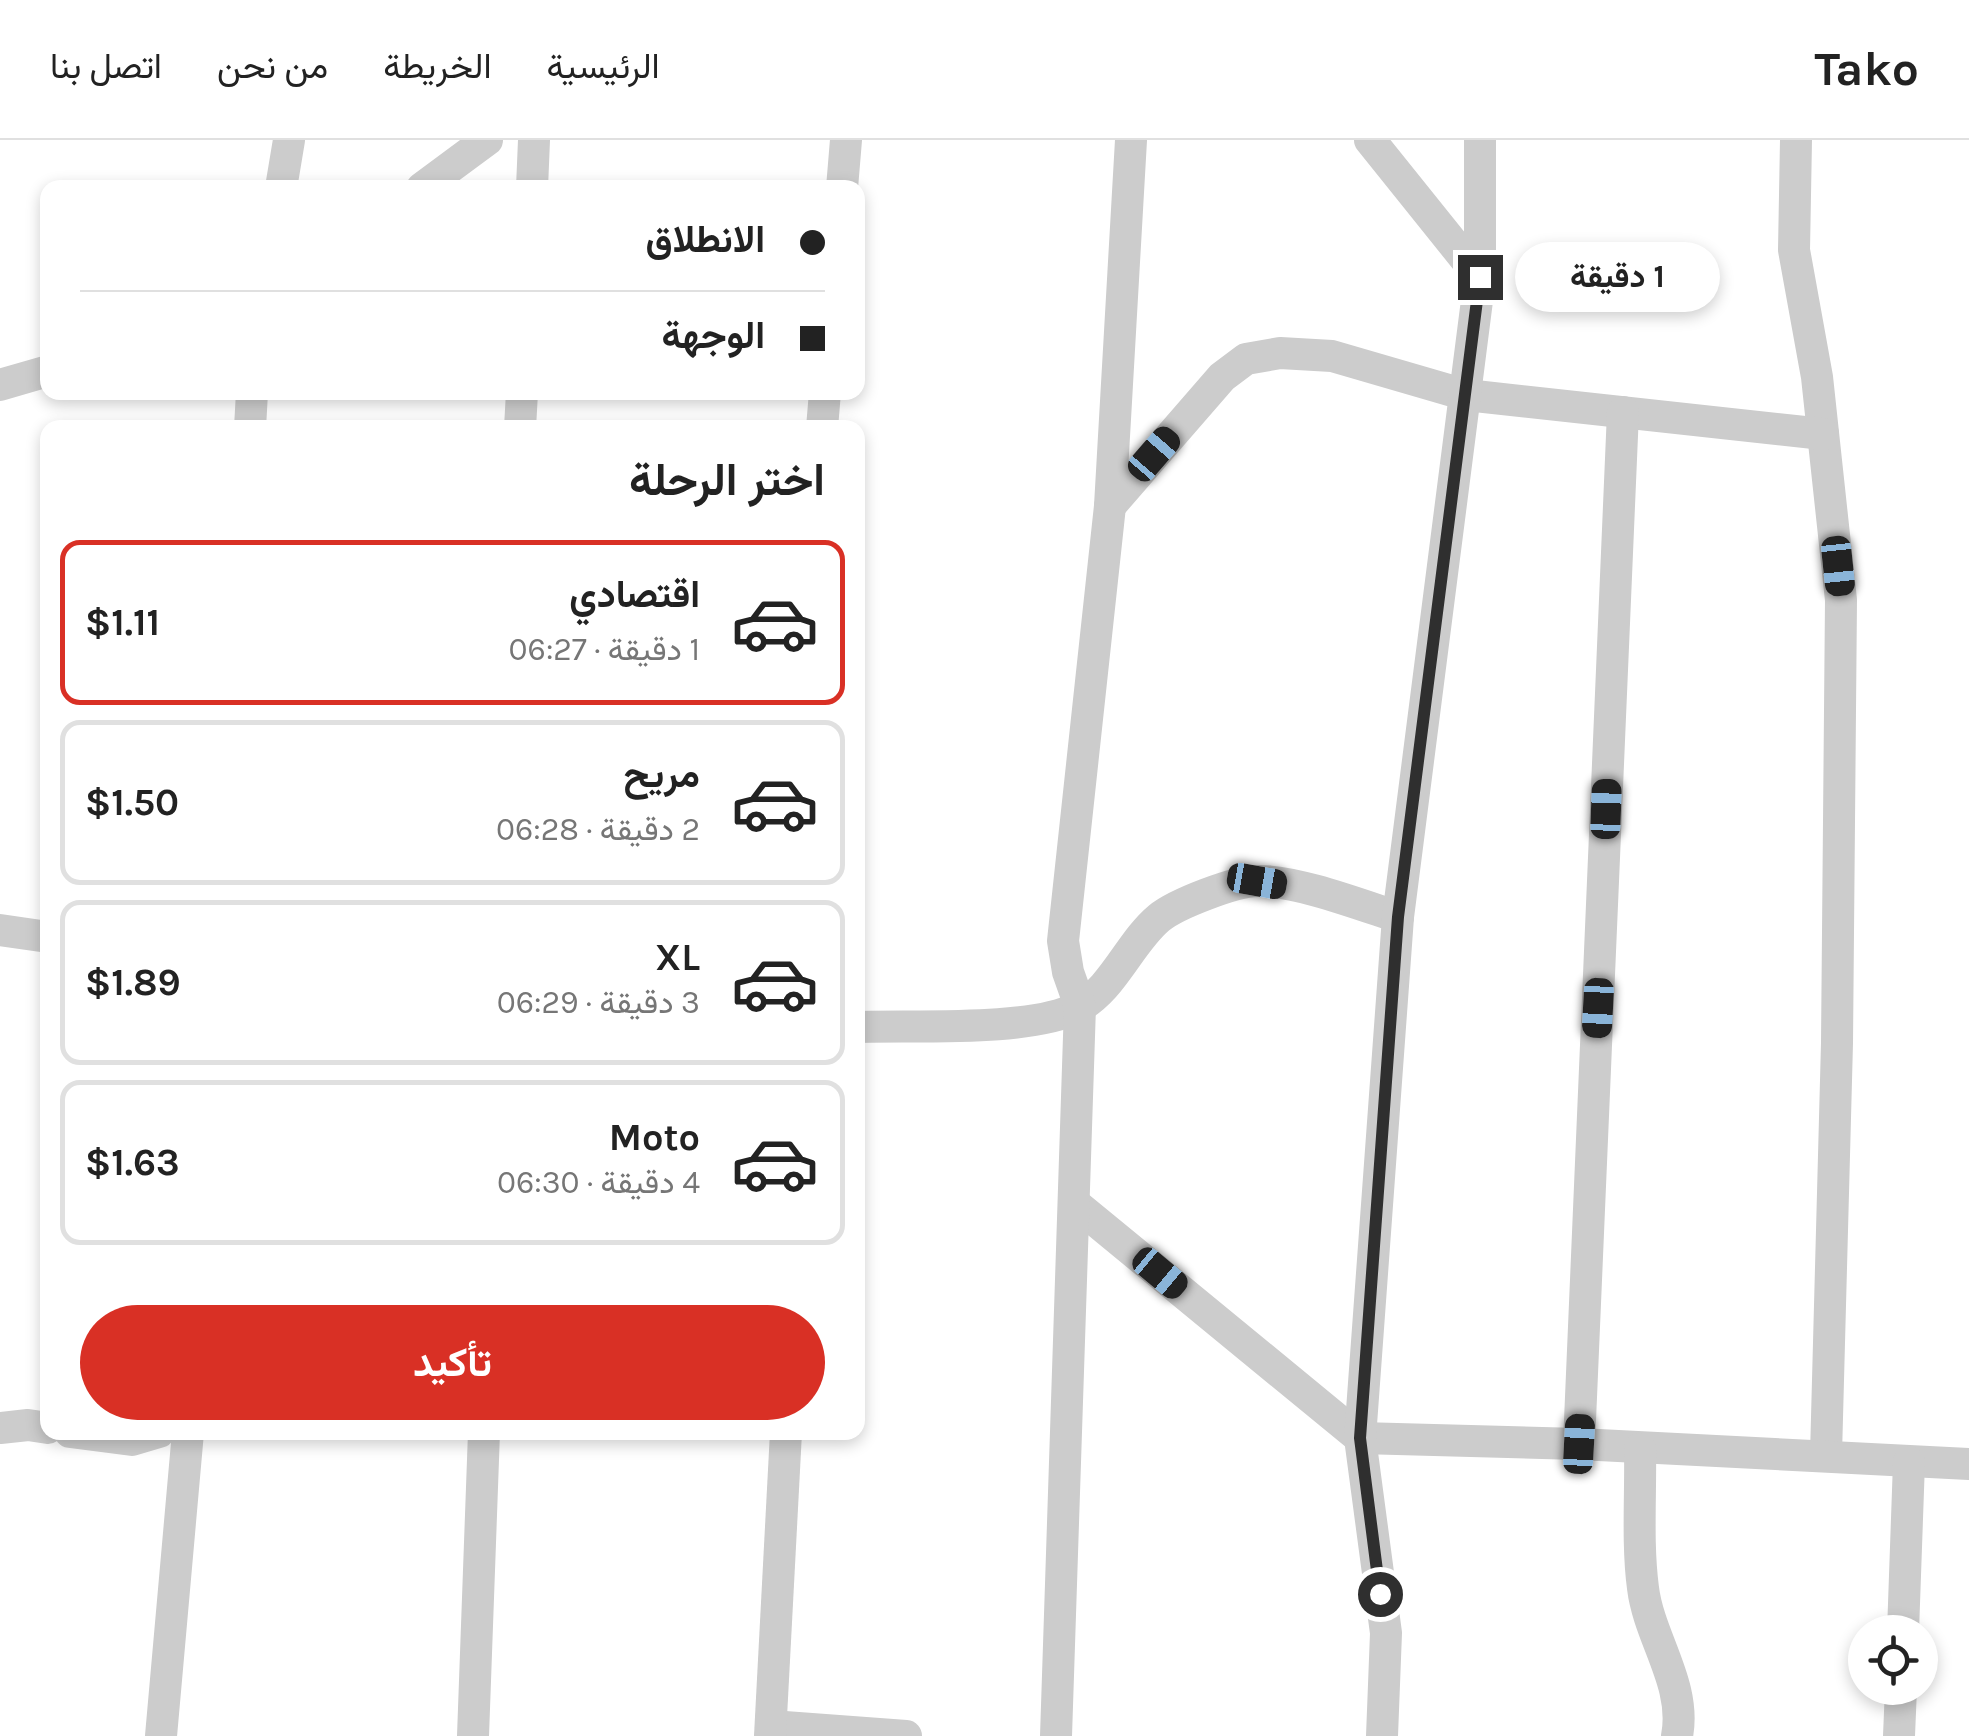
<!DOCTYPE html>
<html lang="ar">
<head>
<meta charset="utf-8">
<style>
	:root { --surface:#fff; --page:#f6f6f6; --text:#222; --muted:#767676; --line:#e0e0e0; --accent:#d93025 }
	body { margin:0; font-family:Karla,Vazirmatn,sans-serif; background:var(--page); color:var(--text); direction:rtl; height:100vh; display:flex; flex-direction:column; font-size:38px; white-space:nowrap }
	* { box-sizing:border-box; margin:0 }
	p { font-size:32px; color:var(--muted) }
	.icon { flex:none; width:55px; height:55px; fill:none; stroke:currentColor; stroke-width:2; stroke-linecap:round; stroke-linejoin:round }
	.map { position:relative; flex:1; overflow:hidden; direction:ltr }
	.side { position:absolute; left:40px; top:280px; width:825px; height:1020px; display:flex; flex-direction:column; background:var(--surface); border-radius:20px; box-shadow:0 5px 15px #0003; direction:rtl }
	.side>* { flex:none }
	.hud { position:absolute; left:40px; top:40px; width:825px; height:220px; border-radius:20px; box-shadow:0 5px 15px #0003; direction:rtl; display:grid; align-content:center; height:220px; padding:0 40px; background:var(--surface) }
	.buttons { position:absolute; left:1848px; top:1475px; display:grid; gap:20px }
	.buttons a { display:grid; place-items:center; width:90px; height:90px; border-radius:50%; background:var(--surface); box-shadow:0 5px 15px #0003; font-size:50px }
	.end { position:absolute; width:45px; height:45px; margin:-22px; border:12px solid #2f2f2f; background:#fff; box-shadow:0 0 0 5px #fff }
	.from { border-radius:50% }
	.bubble { position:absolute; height:70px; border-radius:35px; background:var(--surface); box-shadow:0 5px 15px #0003; font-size:32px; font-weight:700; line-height:70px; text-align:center; direction:rtl }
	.car { position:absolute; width:30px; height:60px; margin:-30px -15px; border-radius:12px; box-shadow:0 0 8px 2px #0007; background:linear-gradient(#222 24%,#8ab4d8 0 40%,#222 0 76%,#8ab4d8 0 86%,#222 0) }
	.hud b { display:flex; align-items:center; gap:35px; height:95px; font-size:38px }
	.hud b+b { border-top:2px solid var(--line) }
	.hud i { width:25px; height:25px; background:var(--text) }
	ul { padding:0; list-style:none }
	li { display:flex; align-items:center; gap:30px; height:165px; margin:0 20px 15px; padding:0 20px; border:5px solid var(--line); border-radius:20px }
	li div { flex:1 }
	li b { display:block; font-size:38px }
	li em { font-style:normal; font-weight:700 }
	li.on { border-color:var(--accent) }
	li>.icon { width:90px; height:90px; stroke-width:1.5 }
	h2 { padding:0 40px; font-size:45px; line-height:120px }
	.primary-button { display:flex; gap:20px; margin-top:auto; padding:20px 40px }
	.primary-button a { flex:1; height:115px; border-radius:60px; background:var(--accent); color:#fff; font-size:40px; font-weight:700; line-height:115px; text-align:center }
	header { display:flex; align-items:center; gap:60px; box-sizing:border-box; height:140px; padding:0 50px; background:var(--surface); border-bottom:2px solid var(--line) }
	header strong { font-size:48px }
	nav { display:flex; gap:55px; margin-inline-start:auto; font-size:35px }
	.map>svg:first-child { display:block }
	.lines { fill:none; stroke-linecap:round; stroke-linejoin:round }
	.minor { stroke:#ccc; stroke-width:32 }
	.route { stroke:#2f2f2f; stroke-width:12 }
</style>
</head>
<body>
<header>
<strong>Tako</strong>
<nav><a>الرئيسية</a><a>الخريطة</a><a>من نحن</a><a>اتصل بنا</a></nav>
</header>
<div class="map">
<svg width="1969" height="1596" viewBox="0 0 1969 1596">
	<rect width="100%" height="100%" fill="#fff"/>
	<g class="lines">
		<g class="minor">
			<polyline points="1370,0 1480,137"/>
			<polyline points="1796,0 1794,110 1817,237 1841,460 1837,903 1826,1315"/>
			<polyline points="281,48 289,0"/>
			<polyline points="422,48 487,0"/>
			<polyline points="532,48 534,0"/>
			<polyline points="842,48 846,0"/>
			<polyline points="0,245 48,231"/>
			<polyline points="250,288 252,252"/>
			<polyline points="520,288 522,252"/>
			<polyline points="822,288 825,252"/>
			<polyline points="1110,366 1222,237 1246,219 1280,213 1332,216 1466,255 1823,294"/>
			<polyline points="0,790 48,797"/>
			<path d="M858,887C915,885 1028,892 1077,868C1113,850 1129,803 1159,778C1176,764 1235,741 1258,741C1295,740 1361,765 1398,777"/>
			<polyline points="1074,1063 1360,1298 1579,1304 1969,1324"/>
			<polyline points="0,1288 28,1285 48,1288"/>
			<polyline points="70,1292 132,1300 159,1292"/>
			<polyline points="1579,1304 1623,272"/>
			<path d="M1640,1309C1641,1354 1637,1403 1643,1448C1649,1498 1687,1544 1677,1596"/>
			<polyline points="1903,1492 1909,1322"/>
			<polyline points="771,1586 906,1596"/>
			<polyline points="161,1596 188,1292"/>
			<polyline points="473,1596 484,1292"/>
			<polyline points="770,1596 786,1292"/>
			<polyline points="1056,1596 1080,866 1068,832 1063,801 1110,366 1131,0"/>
			<polyline points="1382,1596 1386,1493 1360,1298 1398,777 1480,137 1480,0"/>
			<polyline points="1899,1596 1901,1548"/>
		</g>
	</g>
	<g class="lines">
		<polyline class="route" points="1380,1454 1360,1298 1398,777 1480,137"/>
	</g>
</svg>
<div class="buttons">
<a><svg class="icon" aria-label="locate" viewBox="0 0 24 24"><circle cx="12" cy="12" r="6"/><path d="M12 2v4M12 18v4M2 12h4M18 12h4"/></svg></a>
</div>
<i class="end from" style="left:1380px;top:1454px"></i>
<i class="end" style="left:1480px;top:137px"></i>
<div class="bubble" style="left:1515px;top:102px;width:205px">1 دقيقة</div>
<i class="car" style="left:1154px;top:314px;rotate:41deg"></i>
<i class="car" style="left:1838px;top:426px;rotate:174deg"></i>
<i class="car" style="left:1606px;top:669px;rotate:2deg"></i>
<i class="car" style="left:1257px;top:741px;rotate:100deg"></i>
<i class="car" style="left:1598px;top:868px;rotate:183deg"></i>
<i class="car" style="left:1160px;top:1133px;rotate:130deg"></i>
<i class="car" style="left:1579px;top:1304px;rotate:3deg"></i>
<div class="hud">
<b><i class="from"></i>الانطلاق</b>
<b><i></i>الوجهة</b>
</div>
<section class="side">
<h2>اختر الرحلة</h2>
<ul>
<li class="on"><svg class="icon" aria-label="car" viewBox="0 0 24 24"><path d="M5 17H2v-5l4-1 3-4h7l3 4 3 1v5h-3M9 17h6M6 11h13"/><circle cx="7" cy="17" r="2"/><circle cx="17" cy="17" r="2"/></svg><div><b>اقتصادي</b><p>1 دقيقة · 06:27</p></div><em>$1.11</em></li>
<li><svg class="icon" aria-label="car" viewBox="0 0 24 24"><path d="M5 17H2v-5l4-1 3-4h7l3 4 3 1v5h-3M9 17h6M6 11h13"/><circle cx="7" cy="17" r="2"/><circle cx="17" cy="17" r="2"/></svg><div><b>مريح</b><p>2 دقيقة · 06:28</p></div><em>$1.50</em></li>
<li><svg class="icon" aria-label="car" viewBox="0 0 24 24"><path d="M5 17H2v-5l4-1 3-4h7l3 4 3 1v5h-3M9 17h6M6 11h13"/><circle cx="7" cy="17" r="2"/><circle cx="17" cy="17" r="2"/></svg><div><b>XL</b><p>3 دقيقة · 06:29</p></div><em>$1.89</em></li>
<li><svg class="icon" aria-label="car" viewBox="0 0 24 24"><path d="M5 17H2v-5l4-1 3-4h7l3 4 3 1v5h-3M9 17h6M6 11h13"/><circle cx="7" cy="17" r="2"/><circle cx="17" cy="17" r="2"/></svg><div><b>Moto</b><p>4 دقيقة · 06:30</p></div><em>$1.63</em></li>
</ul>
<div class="primary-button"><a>تأكيد</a></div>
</section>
</div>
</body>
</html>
